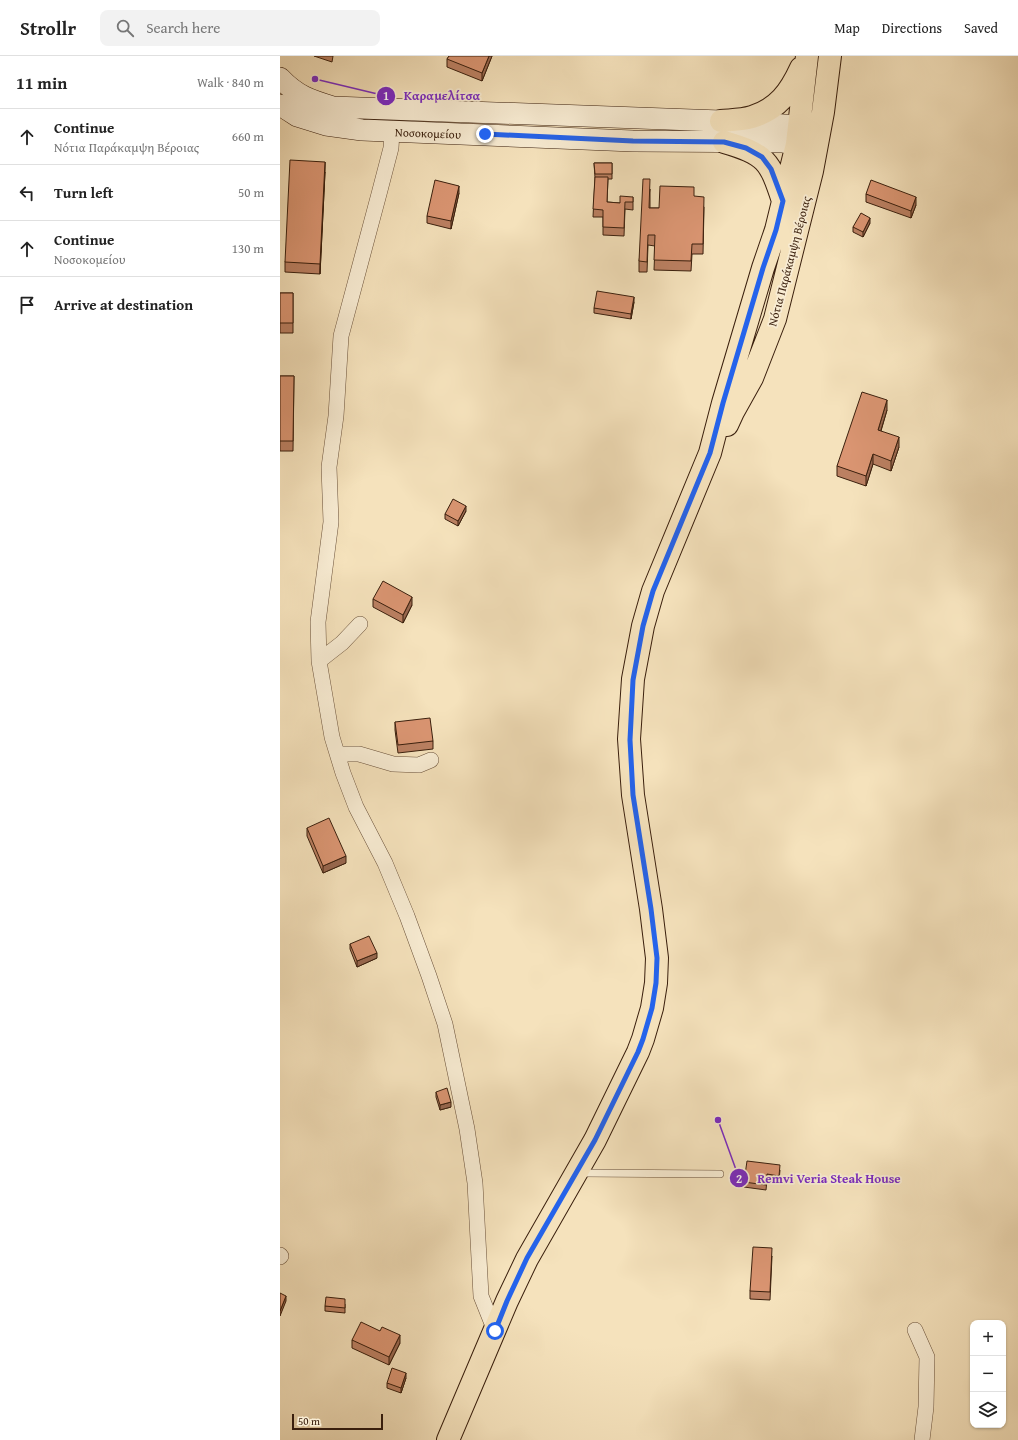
<!DOCTYPE html>
<meta charset="utf-8">
<style>
body{margin:0;font-family:"Gentium Book Plus",serif;background:#f2f2f2;color:#222}
.controls{position:absolute;right:12px;bottom:12px;display:grid;overflow:hidden;border-radius:8px;box-shadow:0 1px 3px #0004}
.controls button{width:36px;height:36px;display:grid;place-items:center;padding:0;border:0;border-bottom:1px solid #e0e0e0;background:#fff;color:#222;font:20px sans-serif}
.scale{position:absolute;left:12px;bottom:10px;width:91px;box-sizing:border-box;padding-left:4px;border:2px solid #3a1f0d;border-top:0;font-size:11px;line-height:14px;white-space:nowrap;color:#3a1f0d;-webkit-text-stroke:3px #f8ecd3;paint-order:stroke}
.stop{position:absolute;width:12px;height:12px;margin:-9px;border:3px solid #2563eb;border-radius:50%;background:#fff}
.stop.end{background:#2563eb;border-color:#fff;box-shadow:0 1px 4px #0008}
.list{margin:0;padding:0;list-style:none}
h2{display:flex;justify-content:space-between;align-items:center;height:52px;margin:0;padding:0 16px;font-size:17px}
h2 small{font-size:13px;font-weight:400;color:#767676}
.list li{display:grid;grid-template-columns:26px 1fr auto;gap:12px;align-items:center;box-sizing:border-box;height:56px;padding:0 16px;border-top:1px solid #e0e0e0}
.list b{display:block;font-size:15px;white-space:nowrap}
.list p{margin:0;font-size:13px;white-space:nowrap;color:#767676}
.list em{font-size:13px;font-style:normal;color:#767676}
.icon{flex:none;width:22px;height:22px;fill:none;stroke:currentColor;stroke-width:2;stroke-linecap:round;stroke-linejoin:round}
.map{position:relative;flex:none;width:738px;height:1384px;overflow:hidden}
header{display:flex;align-items:center;gap:24px;box-sizing:border-box;height:56px;padding:0 20px;background:#fff;border-bottom:1px solid #e0e0e0}
header strong{font-size:19px}
nav{display:flex;gap:22px;margin-inline-start:auto;font-size:14px}
.search{width:280px;height:36px;background:#f2f2f2;display:flex;align-items:center;gap:10px;box-sizing:border-box;padding:0 14px;border-radius:8px;color:#767676;font-size:15px}
main{display:flex}
aside{flex:1;background:#fff}
.map>svg:first-child{display:block}
.lines{fill:none;stroke-linecap:round;stroke-linejoin:round}
.lane-casing{stroke:#695039;stroke-width:8}
.street-casing{stroke:#695039;stroke-width:16}
.secondary-casing{stroke:#3a1f0d;stroke-width:22}
.primary-casing{stroke:#3a1f0d;stroke-width:24}
.lane{stroke:#f8ecd3;stroke-width:7}
.street{stroke:#f8ecd3;stroke-width:15}
.secondary{stroke:#f8ecd3;stroke-width:21}
.primary{stroke:#f5e2bc;stroke-width:22}
.wall{fill:#bb8062;stroke:#3a1f0d}
.shaded-wall{fill:#996850;stroke:#3a1f0d}
.building{fill:#da9572;stroke:#3a1f0d}
.route{stroke:#2563eb;stroke-width:5}
.labels{text-anchor:middle;dominant-baseline:central;stroke-width:3.5;stroke-linejoin:round;paint-order:stroke}
.street-label{font-size:12px;fill:#3a1f0d;stroke:#f8ecd3}
.leader{fill:none;stroke:#7b2cbf;stroke-width:1.5}
.callout-dot{fill:#7b2cbf;stroke:#f8ecd3;stroke-width:1.5}
.mark-label{font-size:12px;text-anchor:middle;font-weight:bold;fill:#fff}
.callout-label{font-size:13px;text-anchor:middle;font-weight:bold;fill:#7b2cbf;stroke:#f8ecd3;stroke-width:3.5;stroke-linejoin:round;paint-order:stroke}
</style>
<header>
<strong>Strollr</strong>
<div class="search"><svg class="icon" aria-label="search" viewBox="0 0 24 24"><circle cx="10" cy="10" r="6"/><path d="M15 15l6 6"/></svg>Search here</div>
<nav><a>Map</a><a>Directions</a><a>Saved</a></nav>
</header>
<main>
<aside>
<h2>11 min<small>Walk · 840 m</small></h2>
<ul class="list">
<li><svg class="icon" aria-label="ahead" viewBox="0 0 24 24"><path d="M12 20V5M6 11l6-6 6 6"/></svg><div><b>Continue</b><p>Νότια Παράκαμψη Βέροιας</p></div><em>660 m</em></li>
<li><svg class="icon" aria-label="left" viewBox="0 0 24 24"><path d="M17 20v-9H6M10 6l-5 5 5 5"/></svg><div><b>Turn left</b></div><em>50 m</em></li>
<li><svg class="icon" aria-label="ahead" viewBox="0 0 24 24"><path d="M12 20V5M6 11l6-6 6 6"/></svg><div><b>Continue</b><p>Νοσοκομείου</p></div><em>130 m</em></li>
<li><svg class="icon" aria-label="arrive" viewBox="0 0 24 24"><path d="M6 21V4h12l-3 4 3 4H6"/></svg><div><b>Arrive at destination</b></div></li>
</ul>
</aside>
<div class="map">
<svg width="738" height="1384" viewBox="0 0 738 1384">
<rect width="100%" height="100%" fill="#f5e2bc"/>
<filter id="stains"><feTurbulence type="fractalNoise" baseFrequency=".005" numOctaves="4"/><feColorMatrix values="0 0 0 0 .2 0 0 0 0 .09 0 0 0 0 .02 0 0 0 .5 -.17"/></filter>
<radialGradient id="worn" r=".72"><stop offset=".6" stop-color="#630" stop-opacity="0"/><stop offset="1" stop-color="#630" stop-opacity=".3"/></radialGradient>
<g class="lines">
<g class="lane-casing">
<path id="lane" d="M 301,1117 L 440,1118"/>
</g>
<g class="street-casing">
<path id="street" d="M 112,75 L 111,92 L 99,138 L 61,280 L 56,360 L 49,411 L 51,466 L 38,566 L 39,605 L 52,681 L 63,717 L 76,751 L 105,807 L 127,860 L 149,920 L 165,968 L 187,1073 L 195,1127 L 201,1240 L 215,1275
M 39,605 L 62,587 L 80,568
M 58,698 L 79,698 L 113,708 L 139,709 L 151,704
M 0,1199 L 1,1200 L 0,1201
M 635,1274 L 647,1301 L 646,1351 L 642,1384"/>
</g>
<g class="secondary-casing">
<path id="secondary" d="M 0,22 C 17,40 30,44 53,51 L 441,65 L 519,70
M 0,49 L 17,60 L 46,69 L 82,74 L 353,85 L 503,86 L 517,88"/>
</g>
<g class="primary-casing">
<path id="primary" d="M 441,65 C 451,64 462,64 472,61 C 498,53 510,36 521,12
M 444,86 C 486,98 490,105 503,145
M 447,369 L 453,356 L 472,322 L 495,263 L 532,115 L 543,56 L 550,0
M 168,1384 L 227,1245 L 247,1203 L 315,1084 L 358,996 L 363,983 L 372,952 L 376,927 L 377,902 L 371,853 L 353,739 L 349,683 L 353,623 L 363,570 L 373,535 L 430,397 L 443,347 L 483,212 L 496,174 L 517,88 L 527,0"/>
</g>
<use href="#lane" class="lane"/>
<use href="#street" class="street"/>
<use href="#secondary" class="secondary"/>
<use href="#primary" class="primary"/>
</g>
<path class="wall" d="M 34,0 L 53,0 L 52,6 Z
M 169,0 L 212,0 L 202,25 L 167,11 L 167,3 Z
M 314,107 L 332,107 L 332,123 L 328,123 L 327,146 L 340,147 L 353,141 L 353,154 L 345,153 L 344,180 L 323,179 L 323,161 L 313,161 L 315,122 Z
M 45,116 L 40,218 L 5,216 L 5,206 Z
M 370,133 L 370,152 L 379,152 L 414,140 L 424,151 L 423,198 L 412,198 L 411,215 L 374,214 L 375,190 L 368,189 L 367,216 L 359,216 L 359,205 Z
M 179,137 L 171,173 L 147,167 L 147,160 Z
M 586,138 L 636,149 L 631,162 L 586,146 Z
M 590,167 L 583,181 L 573,176 L 573,171 Z
M 0,237 L 13,237 L 13,277 L 0,277 Z
M 354,246 L 351,263 L 314,257 L 314,252 Z
M 0,320 L 14,320 L 13,395 L 0,395 Z
M 607,354 L 601,375 L 619,391 L 611,415 L 593,408 L 586,430 L 557,420 L 557,410 Z
M 186,455 L 178,470 L 165,463 L 165,458 Z
M 93,543 L 132,549 L 123,567 L 93,551 Z
M 115,666 L 153,685 L 153,693 L 118,697 L 115,674 Z
M 27,772 L 66,807 L 43,817 L 27,780 Z
M 70,888 L 97,902 L 77,911 L 70,893 Z
M 156,1036 L 171,1051 L 160,1054 L 156,1041 Z
M 500,1114 L 499,1125 L 487,1124 L 486,1134 L 464,1131 L 464,1126 Z
M 492,1200 L 490,1244 L 470,1243 L 470,1235 Z
M 65,1248 L 65,1257 L 45,1255 L 45,1250 Z
M 72,1284 L 120,1287 L 109,1309 L 72,1292 Z
M 126,1322 L 121,1337 L 107,1332 L 107,1327 Z"/>
<path class="shaded-wall" d="M 209,0 L 212,0 L 202,25 L 202,17 Z
M 45,106 L 45,116 L 40,218 L 40,208 Z
M 179,130 L 179,137 L 171,173 L 171,165 Z
M 636,141 L 636,149 L 631,162 L 631,155 Z
M 590,162 L 590,167 L 583,181 L 583,176 Z
M 354,241 L 354,246 L 351,263 L 351,258 Z
M 607,344 L 607,354 L 598,384 L 598,374 Z
M 619,381 L 619,391 L 611,415 L 611,405 Z
M 593,398 L 593,408 L 586,430 L 586,420 Z
M 186,450 L 186,455 L 178,470 L 178,465 Z
M 132,541 L 132,549 L 123,567 L 123,559 Z
M 66,800 L 66,807 L 43,817 L 43,810 Z
M 97,897 L 97,902 L 77,911 L 77,905 Z
M 171,1046 L 171,1051 L 160,1054 L 160,1049 Z
M 6,1240 L 6,1245 L 0,1260 L 0,1255 Z
M 120,1279 L 120,1287 L 109,1309 L 109,1301 Z
M 126,1317 L 126,1322 L 121,1337 L 121,1332 Z"/>
<path class="building" d="M 169,0 L 209,0 L 202,17 L 167,3 Z
M 10,104 L 45,106 L 40,208 L 5,206 Z
M 314,107 L 332,107 L 332,118 L 315,118 Z
M 315,121 L 328,121 L 327,146 L 340,147 L 340,140 L 353,141 L 353,146 L 345,146 L 344,172 L 323,171 L 323,154 L 313,153 Z
M 363,123 L 370,123 L 369,152 L 379,152 L 380,130 L 414,131 L 414,140 L 424,141 L 423,188 L 412,188 L 411,205 L 374,204 L 375,179 L 368,179 L 367,206 L 359,205 Z
M 155,124 L 179,130 L 171,165 L 147,160 Z
M 591,124 L 636,141 L 631,155 L 586,138 Z
M 581,157 L 590,162 L 583,176 L 573,171 Z
M 317,235 L 354,241 L 351,258 L 314,252 Z
M 0,237 L 13,237 L 13,267 L 0,267 Z
M 0,320 L 14,320 L 13,385 L 0,385 Z
M 582,336 L 607,344 L 598,374 L 619,381 L 611,405 L 593,398 L 586,420 L 557,410 Z
M 173,443 L 186,450 L 178,465 L 165,458 Z
M 103,525 L 132,541 L 123,559 L 93,543 Z
M 150,662 L 153,685 L 118,689 L 115,666 Z
M 49,762 L 66,800 L 43,810 L 27,772 Z
M 89,880 L 97,897 L 77,905 L 70,888 Z
M 167,1032 L 171,1046 L 160,1049 L 156,1036 Z
M 467,1105 L 500,1109 L 499,1120 L 487,1118 L 486,1129 L 464,1126 Z
M 473,1191 L 492,1192 L 490,1236 L 470,1235 Z
M 0,1237 L 6,1240 L 0,1255 Z
M 46,1241 L 65,1243 L 65,1252 L 45,1250 Z
M 81,1266 L 100,1275 L 102,1271 L 120,1279 L 109,1301 L 72,1284 Z
M 112,1312 L 126,1317 L 121,1332 L 107,1327 Z"/>
<g class="lines">
<path class="route" d="M 205,78 L 353,85 L 444,86 L 466,92 L 482,101 L 491,113 L 503,145 L 496,174 L 483,212 L 443,347 L 430,397 L 373,535 L 363,570 L 353,624 L 350,684 L 353,739 L 371,853 L 377,902 L 376,927 L 372,952 L 363,983 L 358,996 L 315,1084 L 247,1202 L 227,1245 L 215,1275"/>
</g>
<g class="labels">
<g class="street-label">
<text transform="translate(148 77) rotate(2)">Νοσοκομείου</text>
<text transform="translate(509 205) rotate(-75)">Νότια Παράκαμψη Βέροιας</text>
</g>
</g>
<path class="leader" d="M35 23L106 40M438 1064L459 1122"/>
<g class="callout-dot">
<circle cx="35" cy="23" r="4"/>
<circle cx="438" cy="1064" r="4"/>
<circle cx="106" cy="40" r="10"/>
<circle cx="459" cy="1122" r="10"/>
</g>
<g class="mark-label">
<text x="106" y="44">1</text>
<text x="459" y="1127">2</text>
</g>
<g class="callout-label">
<text x="162" y="44">Καραμελίτσα</text>
<text x="549" y="1127">Remvi Veria Steak House</text>
</g>
<rect width="100%" height="100%" filter="url(#stains)"/>
<rect width="100%" height="100%" fill="url(#worn)"/>
</svg>
<div class="controls">
<button>+</button>
<button>−</button>
<button><svg class="icon" aria-label="layers" viewBox="0 0 24 24"><path d="M12 4l9 5-9 5-9-5zM3 14l9 5 9-5"/></svg></button>
</div>
<div class="scale">50 m</div>
<div class="stop" style="left:215px;top:1275px"></div>
<div class="stop end" style="left:205px;top:78px"></div>
</div>
</main>
